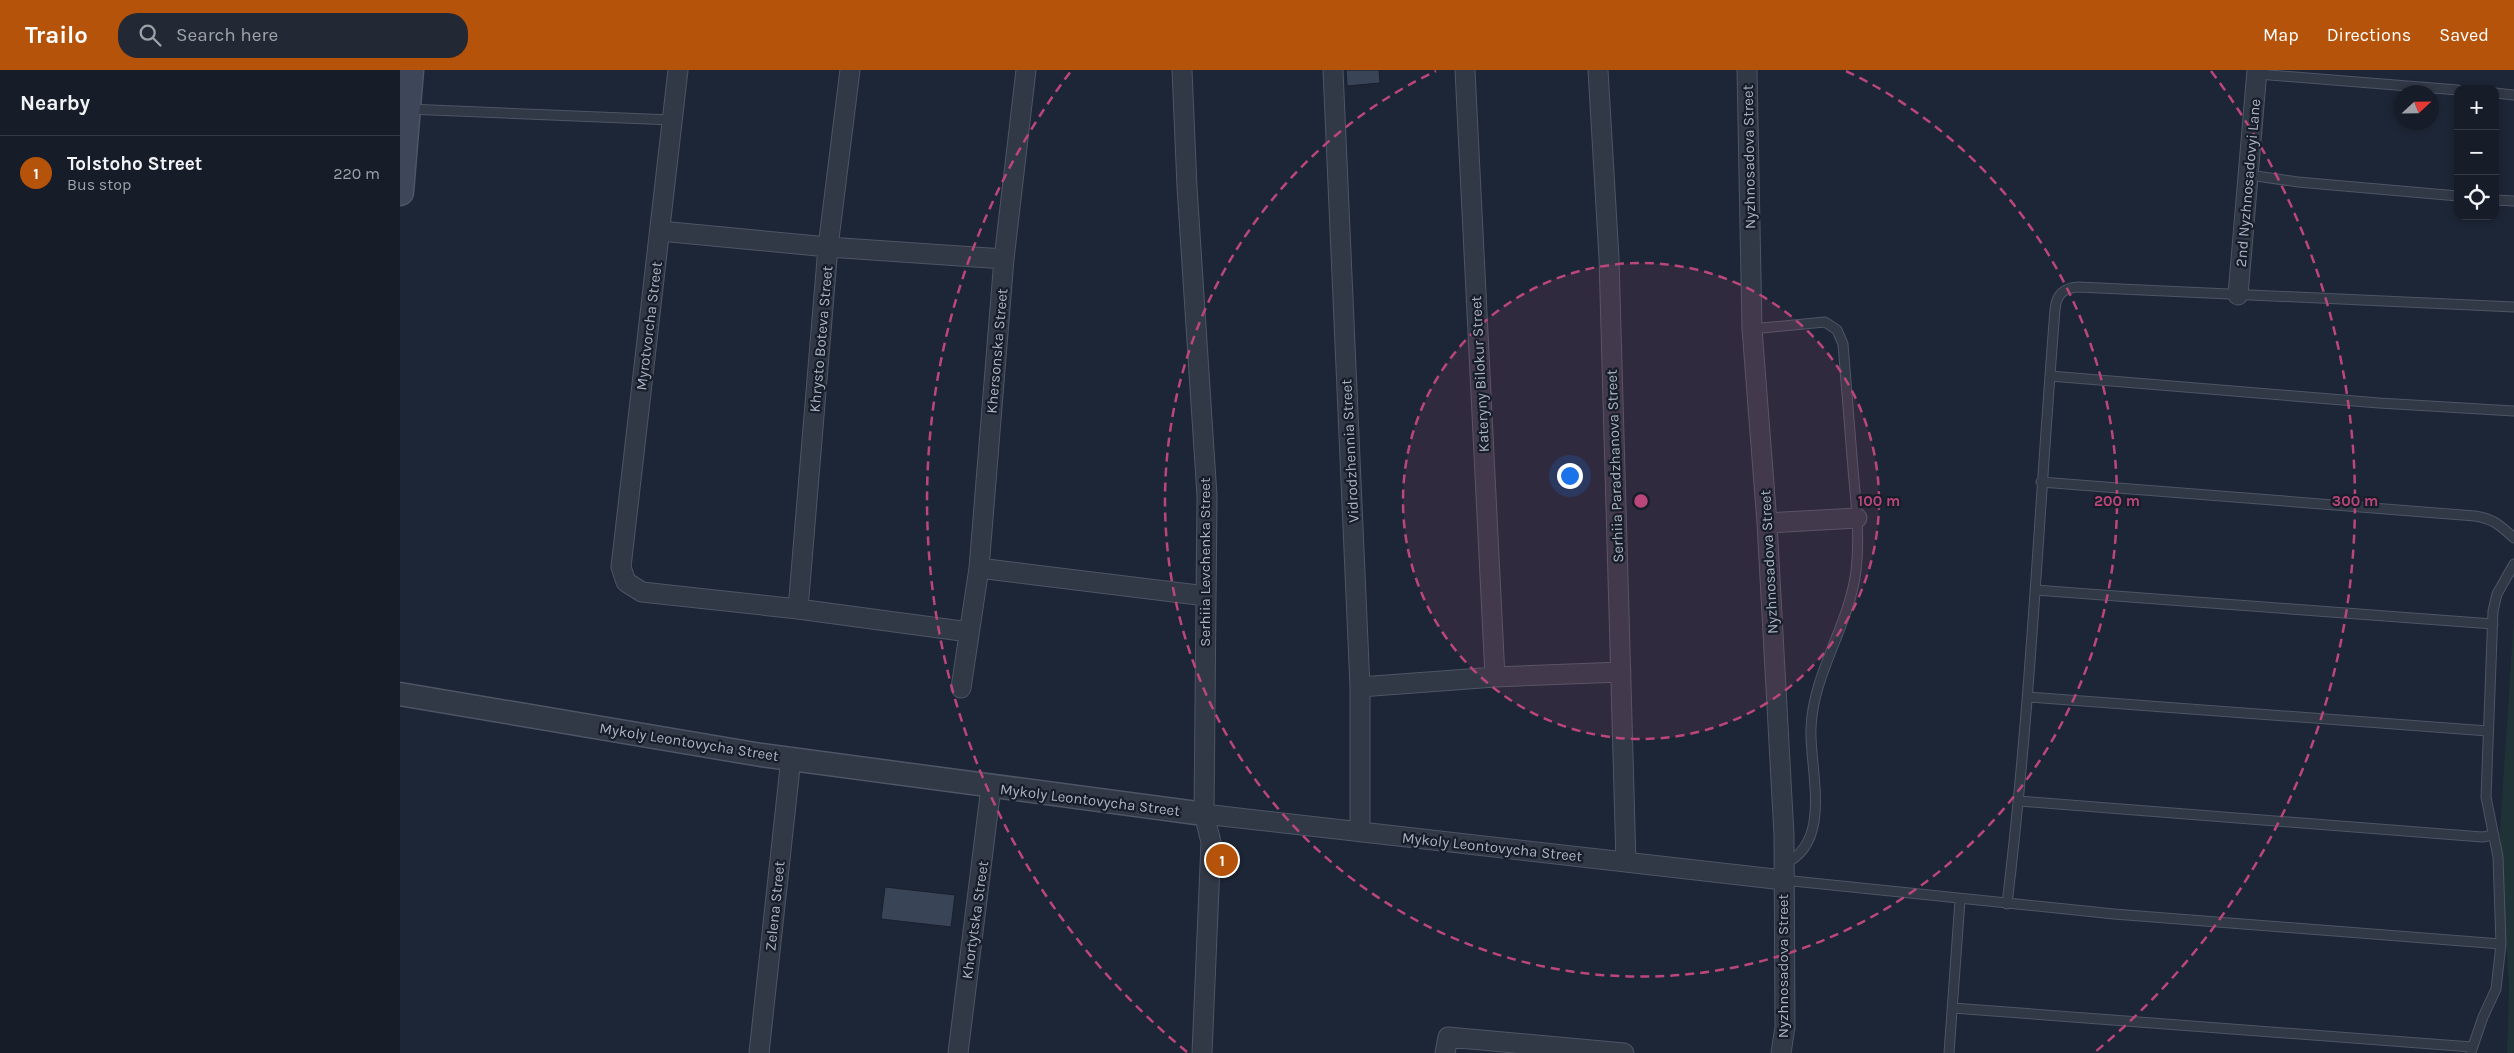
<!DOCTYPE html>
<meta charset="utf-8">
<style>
body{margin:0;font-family:Karla,sans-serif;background:#232934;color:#f1f3f6}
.controls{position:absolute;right:15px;top:15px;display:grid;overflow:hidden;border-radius:10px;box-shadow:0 2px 8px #0003}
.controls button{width:45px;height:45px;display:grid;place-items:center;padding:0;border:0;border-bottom:1px solid #353a45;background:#161c28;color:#f1f3f6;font:25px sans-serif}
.compass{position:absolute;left:1994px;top:15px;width:45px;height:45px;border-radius:50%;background:#161c28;box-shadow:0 2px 8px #0003;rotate:68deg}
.you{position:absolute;left:1169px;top:405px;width:18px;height:18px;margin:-12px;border:4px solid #fff;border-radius:50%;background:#1a73e8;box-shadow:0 0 0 8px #1a73e833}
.badge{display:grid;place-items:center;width:32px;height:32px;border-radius:50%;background:#b45309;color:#fff;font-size:16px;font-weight:700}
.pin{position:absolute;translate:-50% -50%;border:2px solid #fff;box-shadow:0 1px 5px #0006}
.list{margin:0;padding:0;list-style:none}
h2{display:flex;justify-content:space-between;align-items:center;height:65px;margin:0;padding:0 20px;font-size:21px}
h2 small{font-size:16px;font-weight:400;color:#9ea1a8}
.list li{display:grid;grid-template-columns:32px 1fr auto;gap:15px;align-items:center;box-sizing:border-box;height:75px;padding:0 20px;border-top:1px solid #353a45}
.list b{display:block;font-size:19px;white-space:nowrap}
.list p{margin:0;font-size:16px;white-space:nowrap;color:#9ea1a8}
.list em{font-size:16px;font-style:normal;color:#9ea1a8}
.icon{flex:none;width:28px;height:28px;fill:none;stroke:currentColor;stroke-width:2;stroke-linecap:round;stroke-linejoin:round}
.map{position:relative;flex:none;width:2114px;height:983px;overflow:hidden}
header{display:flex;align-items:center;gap:30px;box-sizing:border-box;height:70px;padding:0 25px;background:#b45309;color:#fff}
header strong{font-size:24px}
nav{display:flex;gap:28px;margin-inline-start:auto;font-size:18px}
.search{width:350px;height:45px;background:#232934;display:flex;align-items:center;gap:12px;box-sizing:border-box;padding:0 18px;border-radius:20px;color:#9ea1a8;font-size:19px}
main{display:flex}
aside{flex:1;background:#161c28}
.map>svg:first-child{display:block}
.green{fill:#1f3337}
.building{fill:#394457;stroke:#191f2d}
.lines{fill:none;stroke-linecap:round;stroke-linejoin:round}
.service-casing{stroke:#4e5565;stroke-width:11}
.minor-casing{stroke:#4e5565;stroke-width:21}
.tertiary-casing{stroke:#4e5565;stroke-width:25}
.secondary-casing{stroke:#4e5565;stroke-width:29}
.service{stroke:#313846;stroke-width:9}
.minor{stroke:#313846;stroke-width:19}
.tertiary{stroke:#313846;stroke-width:22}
.secondary{stroke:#3e475a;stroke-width:26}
.ring{fill:none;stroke:#bb467a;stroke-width:2.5;stroke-dasharray:9 6}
.labels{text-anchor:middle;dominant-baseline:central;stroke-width:4.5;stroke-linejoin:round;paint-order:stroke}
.street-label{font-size:15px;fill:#aab2c4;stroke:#171e2a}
.centre{fill:#bb467a;stroke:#171e2a;stroke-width:2.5}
.ring-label{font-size:15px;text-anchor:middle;font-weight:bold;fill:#bb467a;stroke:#171e2a;stroke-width:4.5;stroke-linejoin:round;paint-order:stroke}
</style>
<header>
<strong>Trailo</strong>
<div class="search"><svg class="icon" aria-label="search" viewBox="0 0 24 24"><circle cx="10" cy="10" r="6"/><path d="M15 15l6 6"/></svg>Search here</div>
<nav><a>Map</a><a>Directions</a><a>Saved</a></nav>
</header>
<main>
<aside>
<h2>Nearby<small></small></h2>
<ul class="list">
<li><span class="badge">1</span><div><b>Tolstoho Street</b><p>Bus stop</p></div><em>220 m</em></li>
</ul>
</aside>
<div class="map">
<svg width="2114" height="983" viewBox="0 0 2114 983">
<rect width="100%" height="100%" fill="#1d2636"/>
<path class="green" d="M 2114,547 L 2114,983 L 2107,983 L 2109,918 L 2100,760 Z"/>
<path class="building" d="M 946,0 L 979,0 L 980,13 L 947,16 Z
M 485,817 L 555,825 L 551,857 L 481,849 Z"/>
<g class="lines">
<g class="service-casing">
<path id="service" d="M 1857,4 L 2058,20
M 2095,23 L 2114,25
M 8,39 L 272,50
M 1849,105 L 1898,112 L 2058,126
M 2095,130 L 2114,131
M 1352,259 L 1425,252 L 1437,260 L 1443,274 C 1446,316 1450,357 1453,399 C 1456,433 1460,468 1456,501 C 1449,556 1413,603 1411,658 C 1409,698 1434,772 1384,794
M 1650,306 L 1979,333 L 2114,341
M 1641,412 L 2075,446 C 2094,449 2101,456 2114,468
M 1635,520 L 2093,554
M 1629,627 L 2088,661
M 1619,731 L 2082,767 L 2094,765
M 1383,810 L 1714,844 L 2101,874
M 1607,834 C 1631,636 1639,438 1655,240 C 1656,225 1663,218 1678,217 L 2114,237
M 1553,938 L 2072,977
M 2071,982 L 2083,947 L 2096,919 L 2101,874 L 2098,787 L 2086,727 L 2093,541 L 2097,524 L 2114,494
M 1549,983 L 1560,830"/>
</g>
<g class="minor-casing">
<path id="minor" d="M 278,0 L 221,497 L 226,512 L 242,522 L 398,539 L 569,562
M 782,0 L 787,117 L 807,426 L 804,744 L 811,772 L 802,983
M 933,0 L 960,617 L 960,762
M 1065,0 L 1095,607
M 1198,0 L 1209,188 L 1226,792
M 1347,0 L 1352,259 L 1367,453 L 1384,765 L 1385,957 L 1381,983
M 260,161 L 428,177 L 604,189
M 1838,225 L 1857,0
M 1367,453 L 1457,448
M 579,498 L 806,526
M 398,539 L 428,177 L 450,0
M 960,617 L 1095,607 L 1221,602
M 561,618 L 579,498 L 604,189 L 626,0
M 804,744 L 1383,810
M 359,983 L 391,688
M 558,983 L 591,717
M 1045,983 L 1048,967 L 1224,983"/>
</g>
<g class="tertiary-casing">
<path id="tertiary" d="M 0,624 L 361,685 L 804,744"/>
</g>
<g class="secondary-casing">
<path id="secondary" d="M 0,122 L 10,0"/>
</g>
<use href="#service" class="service"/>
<use href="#minor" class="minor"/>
<use href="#tertiary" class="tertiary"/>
<use href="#secondary" class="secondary"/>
</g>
<circle cx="1241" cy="431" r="238" fill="#bb467a" fill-opacity=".12"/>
<g class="ring">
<circle cx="1241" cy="431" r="238"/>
<path d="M1446 1A476 476 0 1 1 1036 1"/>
<path d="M787 982A714 714 0 0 1 671 1M1811 1A714 714 0 0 1 1695 982"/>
</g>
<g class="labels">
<g class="street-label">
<text transform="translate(1349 87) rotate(-91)">Nyzhnosadova Street</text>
<text transform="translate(1848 113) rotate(-85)">2nd Nyzhnosadovyi Lane</text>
<text transform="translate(249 256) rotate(-83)">Myrotvorcha Street</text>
<text transform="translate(421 269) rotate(-85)">Khrysto Boteva Street</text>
<text transform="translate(597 281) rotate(-85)">Khersonska Street</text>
<text transform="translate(1080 304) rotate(-93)">Kateryny Bilokur Street</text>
<text transform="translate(950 381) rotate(-93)">Vidrodzhennia Street</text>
<text transform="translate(1215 396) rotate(-92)">Serhiia Paradzhanova Street</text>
<text transform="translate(805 492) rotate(-90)">Serhiia Levchenka Street</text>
<text transform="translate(1369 492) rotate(-93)">Nyzhnosadova Street</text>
<text transform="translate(289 672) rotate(9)">Mykoly Leontovycha Street</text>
<text transform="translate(690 730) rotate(7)">Mykoly Leontovycha Street</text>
<text transform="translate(1092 777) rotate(6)">Mykoly Leontovycha Street</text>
<text transform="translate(375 836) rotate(-84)">Zelena Street</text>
<text transform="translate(575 850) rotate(-82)">Khortytska Street</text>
<text transform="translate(1383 896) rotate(-90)">Nyzhnosadova Street</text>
</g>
</g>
<circle cx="1241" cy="431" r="8" class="centre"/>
<g class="ring-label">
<text x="1479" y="436">100 m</text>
<text x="1717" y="436">200 m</text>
<text x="1955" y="436">300 m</text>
</g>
</svg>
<div class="controls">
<button>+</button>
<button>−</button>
<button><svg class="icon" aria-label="locate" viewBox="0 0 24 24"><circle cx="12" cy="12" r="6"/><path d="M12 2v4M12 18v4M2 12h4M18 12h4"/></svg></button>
</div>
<svg class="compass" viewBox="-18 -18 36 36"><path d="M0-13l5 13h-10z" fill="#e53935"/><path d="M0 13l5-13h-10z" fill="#9ea1a8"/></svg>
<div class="you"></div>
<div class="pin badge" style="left:822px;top:790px">1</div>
</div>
</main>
